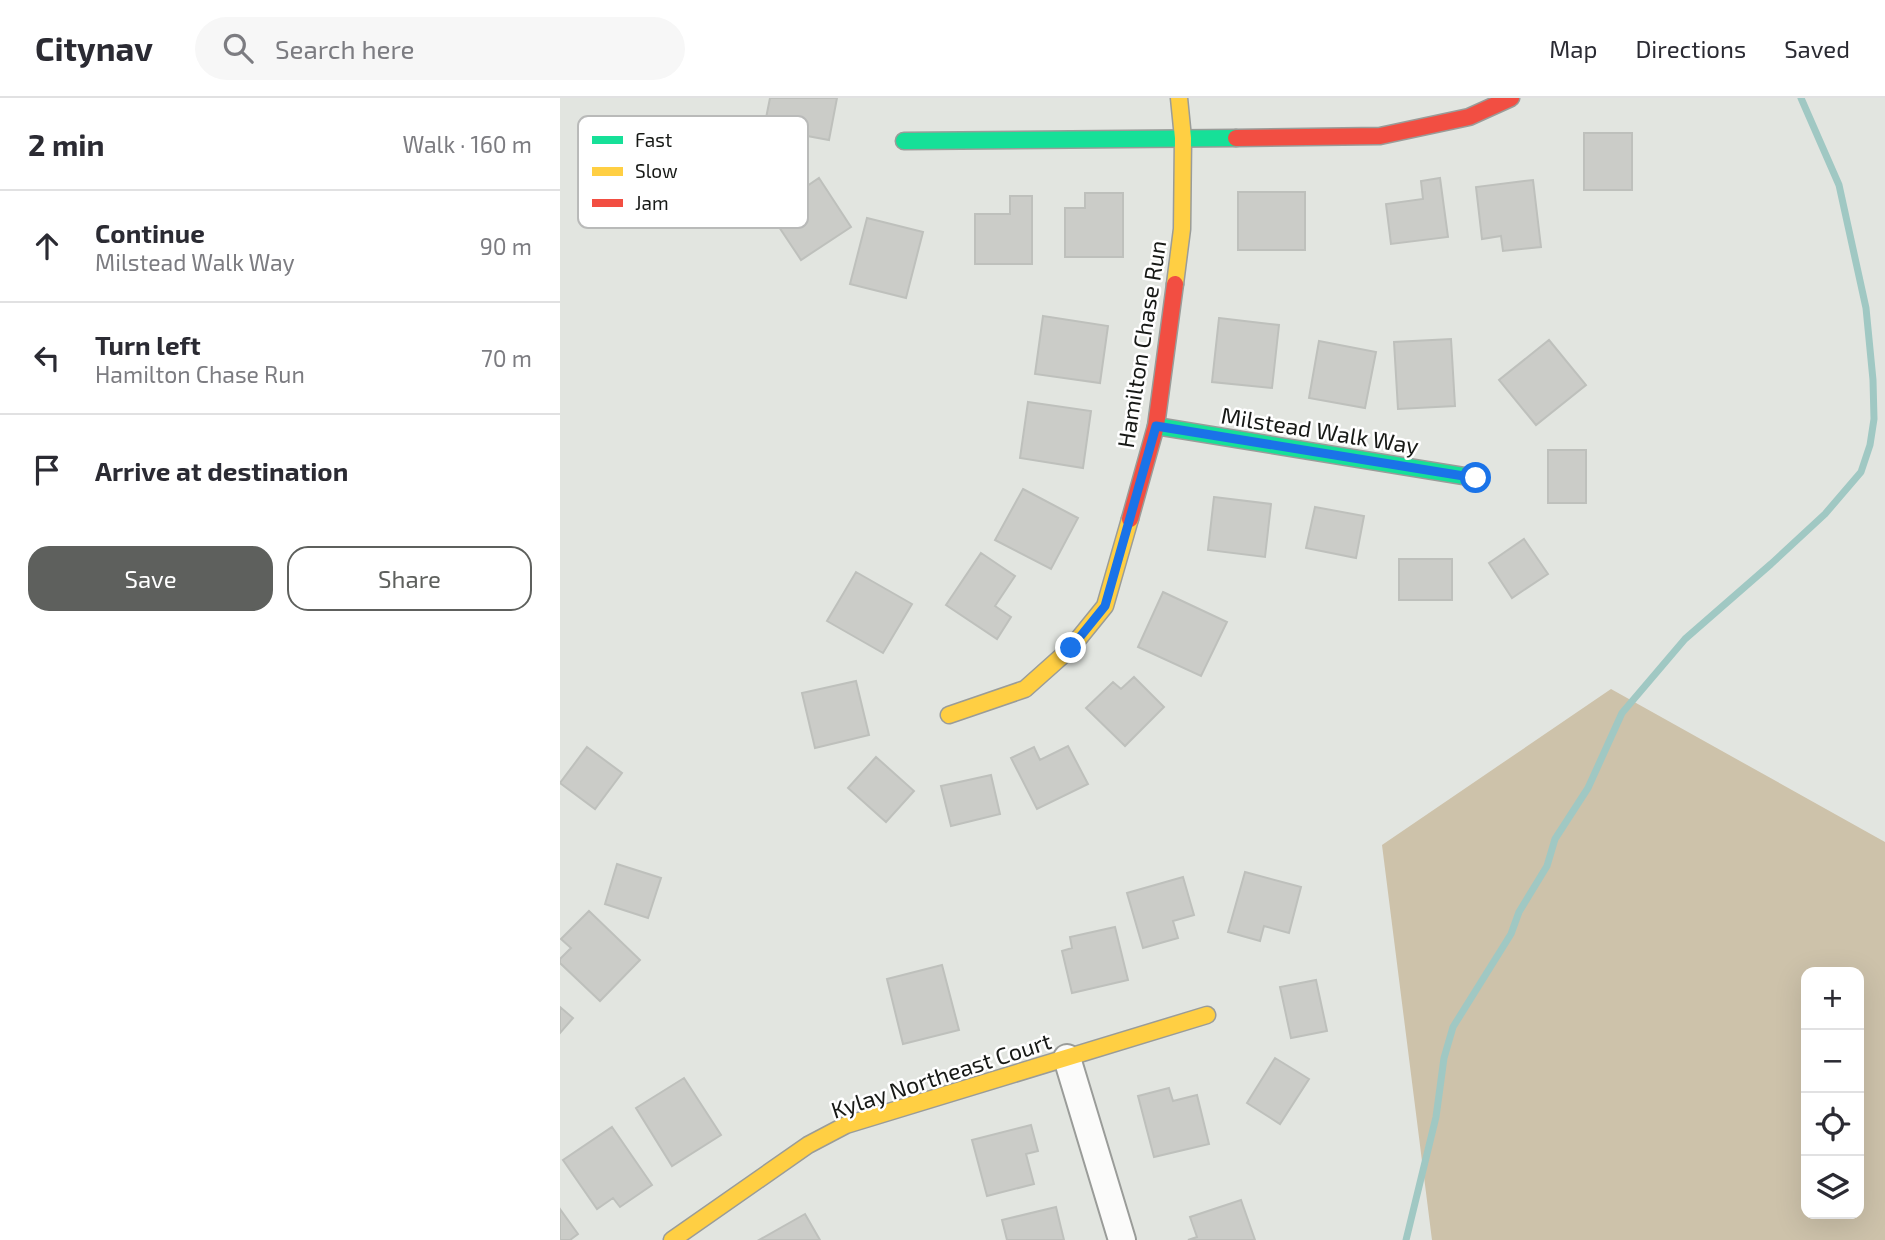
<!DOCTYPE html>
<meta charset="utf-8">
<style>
body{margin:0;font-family:"Exo 2",sans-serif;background:#f7f7f7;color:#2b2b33}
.controls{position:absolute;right:21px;bottom:21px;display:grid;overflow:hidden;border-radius:14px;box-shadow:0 7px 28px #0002}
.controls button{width:63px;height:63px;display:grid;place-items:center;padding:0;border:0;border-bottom:2px solid #e1e1e2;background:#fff;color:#2b2b33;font:35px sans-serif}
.stop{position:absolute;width:21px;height:21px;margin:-16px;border:5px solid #1a73e8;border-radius:50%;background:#fff}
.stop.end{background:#1a73e8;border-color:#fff;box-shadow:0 2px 7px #0008}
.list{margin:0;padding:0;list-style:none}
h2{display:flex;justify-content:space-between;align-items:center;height:91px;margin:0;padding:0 28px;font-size:30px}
h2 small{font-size:23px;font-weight:400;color:#7c7c81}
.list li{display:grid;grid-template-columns:46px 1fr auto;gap:21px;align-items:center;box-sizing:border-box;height:112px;padding:0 28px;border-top:2px solid #e1e1e2}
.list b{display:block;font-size:26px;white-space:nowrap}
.list p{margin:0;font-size:23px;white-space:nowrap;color:#7c7c81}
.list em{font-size:23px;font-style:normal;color:#7c7c81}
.actions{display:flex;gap:14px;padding:21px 28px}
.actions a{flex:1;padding:16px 0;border:2px solid #5e605d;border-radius:21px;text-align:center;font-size:24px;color:#5e605d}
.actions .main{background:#5e605d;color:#fff}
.icon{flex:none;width:38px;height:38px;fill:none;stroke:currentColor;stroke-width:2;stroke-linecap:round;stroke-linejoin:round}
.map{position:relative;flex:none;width:1325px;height:1142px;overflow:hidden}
header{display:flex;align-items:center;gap:42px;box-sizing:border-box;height:98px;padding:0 35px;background:#fff;border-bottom:2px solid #e1e1e2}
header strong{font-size:33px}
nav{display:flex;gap:38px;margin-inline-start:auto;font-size:24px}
.search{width:490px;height:63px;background:#f7f7f7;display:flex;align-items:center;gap:18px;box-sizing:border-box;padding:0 24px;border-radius:38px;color:#7c7c81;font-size:26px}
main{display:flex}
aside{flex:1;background:#fff}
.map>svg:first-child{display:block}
.forest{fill:#cdc2aa;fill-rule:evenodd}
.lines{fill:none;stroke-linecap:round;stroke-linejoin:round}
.stream{stroke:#a0c8c3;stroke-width:7}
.building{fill:#cbccc8;stroke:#bec0bc;stroke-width:2}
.street-casing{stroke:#9a9c99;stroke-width:30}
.fast-casing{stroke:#9a9c99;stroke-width:19}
.slow-casing{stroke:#9a9c99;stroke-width:19}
.jam-casing{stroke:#9a9c99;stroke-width:19}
.street{stroke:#fbfbfa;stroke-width:26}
.fast{stroke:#16e098;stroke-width:16}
.slow{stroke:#ffcf43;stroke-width:16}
.jam{stroke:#f24e42;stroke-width:16}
.route{stroke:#1a73e8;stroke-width:9}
.labels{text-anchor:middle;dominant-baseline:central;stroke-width:5;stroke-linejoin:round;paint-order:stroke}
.street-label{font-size:23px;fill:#171916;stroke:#fff}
.key{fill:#fff;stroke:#b9bab9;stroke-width:2}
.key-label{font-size:19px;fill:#171916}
</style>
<header>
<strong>Citynav</strong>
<div class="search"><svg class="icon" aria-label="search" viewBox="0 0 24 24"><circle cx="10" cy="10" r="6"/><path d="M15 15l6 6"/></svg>Search here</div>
<nav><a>Map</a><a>Directions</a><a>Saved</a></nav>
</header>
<main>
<aside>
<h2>2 min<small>Walk · 160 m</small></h2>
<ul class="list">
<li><svg class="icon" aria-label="ahead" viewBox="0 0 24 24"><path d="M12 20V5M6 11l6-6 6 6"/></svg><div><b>Continue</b><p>Milstead Walk Way</p></div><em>90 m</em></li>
<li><svg class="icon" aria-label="left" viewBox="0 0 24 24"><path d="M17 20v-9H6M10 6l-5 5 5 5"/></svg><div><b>Turn left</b><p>Hamilton Chase Run</p></div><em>70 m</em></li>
<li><svg class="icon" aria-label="arrive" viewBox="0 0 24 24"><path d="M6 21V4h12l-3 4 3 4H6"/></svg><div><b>Arrive at destination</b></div></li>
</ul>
<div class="actions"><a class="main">Save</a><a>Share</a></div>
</aside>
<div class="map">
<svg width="1325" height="1142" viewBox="0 0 1325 1142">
<rect width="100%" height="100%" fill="#e2e5e0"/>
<path class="forest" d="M 1051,591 L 1325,744 L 1325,1142 L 872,1142 L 822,747 ZM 1246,874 L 1299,874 L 1299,1116 L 1246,1116 Z"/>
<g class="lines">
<path class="stream" d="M 846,1142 L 876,1019 L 884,960 L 893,929 L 951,836 L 959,814 L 987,768 L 995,741 L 1028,690 L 1062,615 L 1125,541 L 1211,466 L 1265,416 L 1301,374 L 1310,347 L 1314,321 L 1313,282 L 1306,210 L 1279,87 L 1241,0"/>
</g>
<path class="building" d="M 210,0 L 277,0 L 269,42 L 204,30 Z
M 1024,35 L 1072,35 L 1072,92 L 1024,92 Z
M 259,80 L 291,129 L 241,162 L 209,114 Z
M 880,80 L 888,139 L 831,146 L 826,106 L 863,101 L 861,83 Z
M 973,82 L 981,149 L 943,153 L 941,138 L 922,141 L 916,89 Z
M 678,94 L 745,94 L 745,152 L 678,152 Z
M 525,95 L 563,95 L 563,159 L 505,159 L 505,110 L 525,110 Z
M 450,98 L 472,98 L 472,166 L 415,166 L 415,116 L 450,116 Z
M 307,120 L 363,134 L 346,200 L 290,186 Z
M 483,218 L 548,228 L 540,285 L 475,276 Z
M 659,220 L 719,227 L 712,290 L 652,284 Z
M 891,241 L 895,308 L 838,311 L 834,244 Z
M 989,242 L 1026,287 L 976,327 L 939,282 Z
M 759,243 L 816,254 L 805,310 L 749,300 Z
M 468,304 L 531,313 L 523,370 L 460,360 Z
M 988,352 L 1026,352 L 1026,405 L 988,405 Z
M 463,391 L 518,420 L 491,471 L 435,442 Z
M 654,399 L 711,406 L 705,459 L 648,452 Z
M 755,409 L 804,418 L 796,460 L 746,450 Z
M 964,441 L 988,476 L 952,500 L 929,465 Z
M 421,455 L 455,478 L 435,508 L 451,519 L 437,541 L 386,507 Z
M 839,461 L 892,461 L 892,502 L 839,502 Z
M 296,474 L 352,506 L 323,555 L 267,523 Z
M 603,494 L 667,524 L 641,578 L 578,549 Z
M 574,579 L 604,609 L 565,648 L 526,610 L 553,584 L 561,591 Z
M 296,583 L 309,637 L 255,650 L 242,595 Z
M 508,648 L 528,686 L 477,711 L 451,660 L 474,649 L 480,662 Z
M 27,649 L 62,675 L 35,711 L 0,685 Z
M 316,659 L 354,693 L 326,724 L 288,690 Z
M 431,677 L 440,716 L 391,728 L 381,688 Z
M 57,766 L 101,780 L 88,820 L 45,806 Z
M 685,774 L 741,789 L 729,835 L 704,828 L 700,843 L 668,834 Z
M 623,779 L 634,817 L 613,823 L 618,840 L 583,850 L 567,795 Z
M 29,813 L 80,862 L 40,903 L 0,865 L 0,861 L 11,850 L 1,841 Z
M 555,829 L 568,882 L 512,895 L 502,853 L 512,850 L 510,839 Z
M 382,867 L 399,932 L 343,946 L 327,881 Z
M 756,882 L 767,933 L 731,940 L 720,889 Z
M 0,909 L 13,920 L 0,935 Z
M 715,960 L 749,981 L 720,1026 L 687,1005 Z
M 124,980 L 161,1037 L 112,1068 L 76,1010 Z
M 609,990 L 613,1003 L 637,997 L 649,1046 L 594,1059 L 578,998 Z
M 471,1027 L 478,1053 L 466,1056 L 474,1086 L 427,1098 L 412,1042 Z
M 52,1029 L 92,1087 L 60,1109 L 53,1100 L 37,1111 L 3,1062 Z
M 681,1102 L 695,1142 L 628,1142 L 637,1139 L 630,1119 Z
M 496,1109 L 504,1142 L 447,1142 L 442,1122 Z
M 0,1111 L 18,1136 L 10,1142 L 0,1142 Z
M 245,1116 L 260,1142 L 199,1142 Z"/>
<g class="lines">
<g class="street-casing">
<path id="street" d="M 507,960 L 562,1142"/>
</g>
<g class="fast-casing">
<path id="fast" d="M 344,43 L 676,40
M 596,328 L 916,380"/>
</g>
<g class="slow-casing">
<path id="slow" d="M 615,186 L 622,131 L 623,40 L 619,0
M 389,617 L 465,591 L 511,550 L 545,508 L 570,421
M 112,1142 L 248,1047 L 286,1027 L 647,917"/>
</g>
<g class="jam-casing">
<path id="jam" d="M 676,40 L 820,38 L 909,19 L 951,0
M 570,421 L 596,328 L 615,186"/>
</g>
<use href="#street" class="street"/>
<use href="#fast" class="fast"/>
<use href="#slow" class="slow"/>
<use href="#jam" class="jam"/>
</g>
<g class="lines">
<path class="route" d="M 511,550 L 545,508 L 596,328 L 916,380"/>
</g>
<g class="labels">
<g class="street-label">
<text transform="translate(581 246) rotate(-81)">Hamilton Chase Run</text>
<text transform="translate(760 332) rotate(9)">Milstead Walk Way</text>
<text transform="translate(381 977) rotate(-18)">Kylay Northeast Court</text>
</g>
</g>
<rect x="18" y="18" width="230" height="112" rx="10" class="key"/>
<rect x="32" y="38" width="31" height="8" fill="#16e098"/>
<rect x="32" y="69" width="31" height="9" fill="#ffcf43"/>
<rect x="32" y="101" width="31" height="8" fill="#f24e42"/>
<g class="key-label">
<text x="75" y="49">Fast</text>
<text x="75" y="80">Slow</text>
<text x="75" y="112">Jam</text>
</g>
</svg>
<div class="controls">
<button>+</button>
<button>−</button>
<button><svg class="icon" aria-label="locate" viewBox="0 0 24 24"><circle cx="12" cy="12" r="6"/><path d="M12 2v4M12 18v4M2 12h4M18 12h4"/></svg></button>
<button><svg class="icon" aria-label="layers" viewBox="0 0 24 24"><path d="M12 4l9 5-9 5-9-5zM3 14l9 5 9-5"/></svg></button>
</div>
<div class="stop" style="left:916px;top:380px"></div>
<div class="stop end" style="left:511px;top:550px"></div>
</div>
</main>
